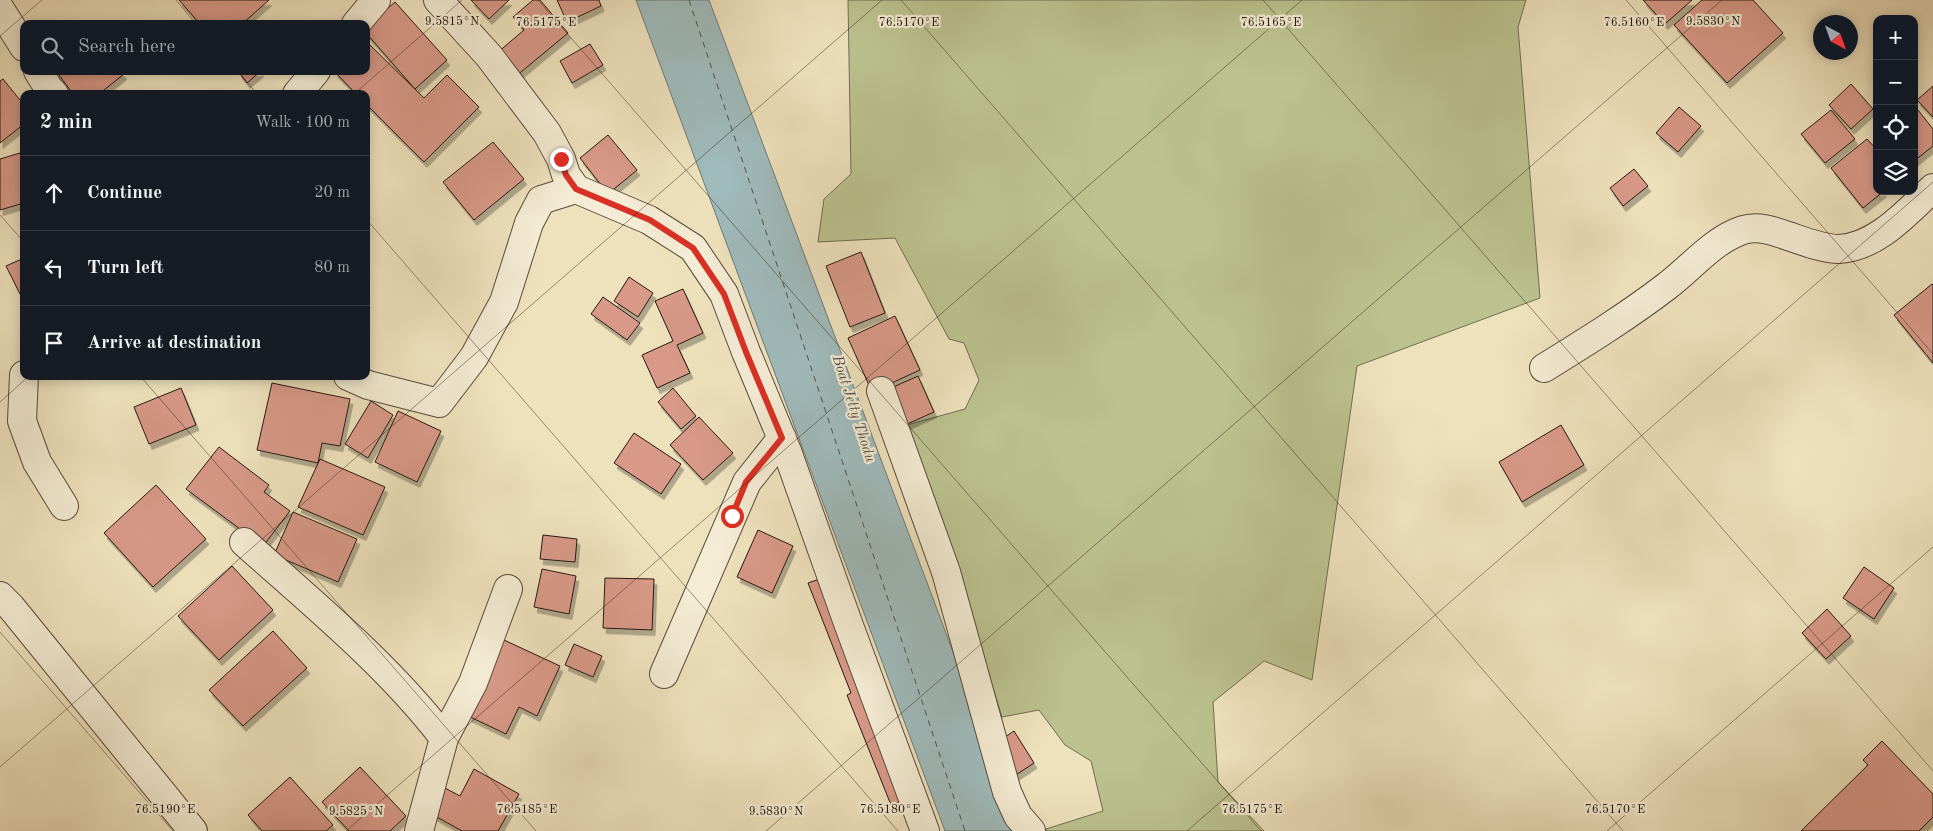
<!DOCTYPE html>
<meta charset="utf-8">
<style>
body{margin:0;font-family:"Old Standard TT",serif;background:#20242c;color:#f1f3f6}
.controls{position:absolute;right:15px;top:15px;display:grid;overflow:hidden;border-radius:10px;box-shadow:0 2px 12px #0003}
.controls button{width:45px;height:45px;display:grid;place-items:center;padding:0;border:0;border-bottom:1px solid #363941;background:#171b24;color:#f1f3f6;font:25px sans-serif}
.compass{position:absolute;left:1813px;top:15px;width:45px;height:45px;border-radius:50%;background:#171b24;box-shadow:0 2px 12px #0003;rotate:139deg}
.stop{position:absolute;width:15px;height:15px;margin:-11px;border:4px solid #d93025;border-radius:50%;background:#fff}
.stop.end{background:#d93025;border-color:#fff;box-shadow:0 1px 5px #0008}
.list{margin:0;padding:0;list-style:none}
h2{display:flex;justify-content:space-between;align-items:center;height:65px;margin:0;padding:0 20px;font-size:21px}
h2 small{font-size:16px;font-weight:400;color:#9ea1a6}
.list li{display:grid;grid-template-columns:32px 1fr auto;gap:15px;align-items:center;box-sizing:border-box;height:75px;padding:0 20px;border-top:1px solid #363941}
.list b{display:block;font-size:19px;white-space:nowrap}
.list em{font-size:16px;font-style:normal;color:#9ea1a6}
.icon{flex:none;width:28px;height:28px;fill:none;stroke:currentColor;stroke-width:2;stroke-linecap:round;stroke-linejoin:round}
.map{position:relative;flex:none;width:1933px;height:831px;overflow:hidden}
.search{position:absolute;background:#171b24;box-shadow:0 2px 12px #0003;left:20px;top:20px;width:350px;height:55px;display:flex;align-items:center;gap:12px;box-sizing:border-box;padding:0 18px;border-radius:10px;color:#9ea1a6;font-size:19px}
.panel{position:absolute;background:#171b24;box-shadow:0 2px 12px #0003;left:20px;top:90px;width:350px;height:290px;border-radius:10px}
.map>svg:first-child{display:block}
.green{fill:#bbc28f;stroke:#716d50}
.water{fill:#9fbbbc;stroke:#6f7a77}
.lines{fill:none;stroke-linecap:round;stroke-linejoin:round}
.ferry{stroke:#51514c;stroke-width:1;stroke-dasharray:6 5;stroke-linecap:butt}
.building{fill:#d89988;stroke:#271810;filter:url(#shadow)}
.minor-casing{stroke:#594a3b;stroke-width:30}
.minor{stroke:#f4ecd4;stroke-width:28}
.route{stroke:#d93025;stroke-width:6}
.ticks{fill:none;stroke:#271810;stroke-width:1;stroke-opacity:0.45}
.labels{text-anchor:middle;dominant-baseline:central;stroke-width:4.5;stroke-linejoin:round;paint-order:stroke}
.water-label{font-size:15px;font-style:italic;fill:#51514c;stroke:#f4ecd4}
.ticks-label{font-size:12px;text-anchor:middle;fill:#271810;stroke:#f4ecd4;stroke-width:4.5;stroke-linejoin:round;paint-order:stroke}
</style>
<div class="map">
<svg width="1933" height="831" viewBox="0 0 1933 831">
<defs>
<filter id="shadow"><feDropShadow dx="3" dy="5.5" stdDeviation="0" flood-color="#0004"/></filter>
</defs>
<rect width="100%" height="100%" fill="#eee2bd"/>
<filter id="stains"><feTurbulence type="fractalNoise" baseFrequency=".004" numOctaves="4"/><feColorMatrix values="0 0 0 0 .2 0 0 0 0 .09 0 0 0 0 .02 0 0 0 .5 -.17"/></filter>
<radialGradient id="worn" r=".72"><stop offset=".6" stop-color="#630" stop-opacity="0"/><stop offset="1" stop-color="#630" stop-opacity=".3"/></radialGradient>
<path class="green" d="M 848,0 L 1526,0 L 1518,27 L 1540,298 L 1357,366 L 1312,680 L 1264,661 L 1213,702 L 1218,782 L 1264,831 L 1046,831 L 1046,829 L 1103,811 L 1091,761 L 1065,745 L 1039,710 L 1002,717 L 930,486 L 903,426 L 965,409 L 979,380 L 964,343 L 949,339 L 895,238 L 818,242 L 824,199 L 851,174 Z"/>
<path class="water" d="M 636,0 L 709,0 L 1020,831 L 945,831 Z"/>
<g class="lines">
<path class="ferry" d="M 689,0 L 965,831"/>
</g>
<path class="building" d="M 179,0 L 269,0 L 242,24 L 200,24 Z
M 471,0 L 509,0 L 489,19 Z
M 533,0 L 540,0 L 568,33 L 509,82 L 490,59 L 524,30 L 513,17 Z
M 557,0 L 599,0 L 601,6 L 567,22 Z
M 1643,0 L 1692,0 L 1665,24 Z
M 1702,0 L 1753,0 L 1783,33 L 1727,83 L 1674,25 Z
M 395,2 L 447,60 L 415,89 L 366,33 L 366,27 Z
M 366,41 L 424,98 L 447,75 L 479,107 L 424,162 L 366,104 L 366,94 L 356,94 L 334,71 L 366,71 Z
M 590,44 L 603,65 L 572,83 L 560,61 Z
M 56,71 L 121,71 L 124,74 L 99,94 L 73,94 Z
M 238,71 L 261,71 L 247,83 Z
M 3,79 L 24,105 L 24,124 L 0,143 L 0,81 Z
M 1851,84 L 1873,109 L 1851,129 L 1829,105 Z
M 1933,86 L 1933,117 L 1917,100 Z
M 1914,105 L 1933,129 L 1933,146 L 1914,161 Z
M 1679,107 L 1701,126 L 1678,152 L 1656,133 Z
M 1831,110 L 1855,139 L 1825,163 L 1801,134 Z
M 608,135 L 637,170 L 608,194 L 580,158 Z
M 1867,139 L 1877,150 L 1877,191 L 1884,191 L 1863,208 L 1831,168 Z
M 493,142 L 524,179 L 474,220 L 443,182 Z
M 20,153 L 24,167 L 24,203 L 0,210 L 0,159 Z
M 1634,169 L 1648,186 L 1623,206 L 1610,188 Z
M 861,252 L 885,313 L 850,327 L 826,266 Z
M 24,258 L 24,292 L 20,294 L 6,266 Z
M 629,277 L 653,293 L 638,317 L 614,301 Z
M 1932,284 L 1933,285 L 1933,363 L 1894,315 Z
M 683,289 L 703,333 L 677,345 L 690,373 L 657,388 L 642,355 L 673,341 L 655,301 Z
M 603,297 L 640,323 L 627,340 L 591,314 Z
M 895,316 L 920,370 L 872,392 L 848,338 Z
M 918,376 L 934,412 L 887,433 L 871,397 Z
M 272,383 L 350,399 L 340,446 L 322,443 L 318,463 L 257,450 Z
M 181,388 L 196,425 L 149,444 L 134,407 Z
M 673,388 L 696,416 L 681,429 L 658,402 Z
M 371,401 L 393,415 L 368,458 L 345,444 Z
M 398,411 L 441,431 L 417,482 L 375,462 Z
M 699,417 L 733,453 L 703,480 L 670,445 Z
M 1561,425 L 1584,465 L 1522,502 L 1499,462 Z
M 634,433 L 681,464 L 661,494 L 614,463 Z
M 219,447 L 269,485 L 264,492 L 290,511 L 263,546 L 186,489 Z
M 320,459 L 385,487 L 363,535 L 298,507 Z
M 156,485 L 206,539 L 153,587 L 104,533 Z
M 293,512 L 357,539 L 338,582 L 274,555 Z
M 758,530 L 793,546 L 772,593 L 737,577 Z
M 543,535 L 577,539 L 575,562 L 540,559 Z
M 232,566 L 273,610 L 219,660 L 178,616 Z
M 1864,567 L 1894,588 L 1874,619 L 1843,598 Z
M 542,569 L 576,576 L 569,614 L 534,607 Z
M 828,576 L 915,796 L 891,805 L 847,695 L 851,693 L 808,583 Z
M 605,578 L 654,579 L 652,630 L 603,628 Z
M 1827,609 L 1851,636 L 1826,659 L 1802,633 Z
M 273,631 L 307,668 L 243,726 L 209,690 Z
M 504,640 L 560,666 L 537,716 L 519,707 L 506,734 L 468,716 Z
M 574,644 L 602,656 L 593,677 L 565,665 Z
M 1014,731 L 1034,763 L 1005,782 L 984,751 Z
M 1882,741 L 1933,794 L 1933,817 L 1919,831 L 1801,831 L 1868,765 L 1863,760 Z
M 360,767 L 406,816 L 390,831 L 349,831 L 322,802 Z
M 474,769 L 519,794 L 498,831 L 462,831 L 428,812 L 443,787 L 460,796 Z
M 290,777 L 333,825 L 326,831 L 262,831 L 248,815 Z"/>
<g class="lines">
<g class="minor-casing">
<path id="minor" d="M 438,0 L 489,56 L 547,133 L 561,159 L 566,175 L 576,189 L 649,220 L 693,248 L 724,294 L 746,352 L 787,451 L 848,623 L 925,831
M 0,9 L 24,47
M 356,24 L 376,0
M 38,71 L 49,89 L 54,94
M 297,94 L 316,71
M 1544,368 C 1586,342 1628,316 1667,286 C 1692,267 1713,240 1743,230 C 1758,225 1774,231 1788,236 C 1803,241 1823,249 1839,249 C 1877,247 1907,212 1933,188
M 24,375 L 22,421 L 37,462 L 64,506
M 348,376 L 368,385 L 439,403 L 474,357 L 504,302 L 529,223 L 541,200 L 576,189
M 881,391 L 946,572 L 1007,792 L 1018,816 L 1031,831
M 244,542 C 313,604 387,664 444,738 L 419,831
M 0,596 L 11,607 L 193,831
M 664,674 L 747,482 L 782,438
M 444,738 L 473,683 L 508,589"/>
</g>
<use href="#minor" class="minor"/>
</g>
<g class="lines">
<path class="route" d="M 561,159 L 566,175 L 576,189 L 650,220 L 693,248 L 724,294 L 746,352 L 782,438 L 746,482 L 732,516"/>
</g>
<path class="ticks" d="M 176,0 L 196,24M 538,0 L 1261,831M 901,0 L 1623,831M 1263,0 L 1933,771M 1626,0 L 1933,354M 0,36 L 42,0M 238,71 L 257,94M 354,94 L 462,0M 0,215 L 24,242M 366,219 L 898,831M 140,376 L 536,831M 0,402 L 29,376M 0,632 L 173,831M 0,767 L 882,0M 346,831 L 1302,0M 766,831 L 1722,0M 1187,831 L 1933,182M 1607,831 L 1933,547"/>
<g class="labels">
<g class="water-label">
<text transform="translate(853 409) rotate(72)">Boat Jetty Thodu</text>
</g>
</g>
<g class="ticks-label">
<text x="452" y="25">9.5815°N</text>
<text x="1713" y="25">9.5830°N</text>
<text x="1271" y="26">76.5165°E</text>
<text x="546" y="26">76.5175°E</text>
<text x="909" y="26">76.5170°E</text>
<text x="1634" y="26">76.5160°E</text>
<text x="165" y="813">76.5190°E</text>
<text x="527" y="813">76.5185°E</text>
<text x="890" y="813">76.5180°E</text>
<text x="1252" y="813">76.5175°E</text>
<text x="1615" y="813">76.5170°E</text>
<text x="356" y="815">9.5825°N</text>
<text x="776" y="815">9.5830°N</text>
</g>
<rect width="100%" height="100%" filter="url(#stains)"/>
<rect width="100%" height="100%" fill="url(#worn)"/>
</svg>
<div class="controls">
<button>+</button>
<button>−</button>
<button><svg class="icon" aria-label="locate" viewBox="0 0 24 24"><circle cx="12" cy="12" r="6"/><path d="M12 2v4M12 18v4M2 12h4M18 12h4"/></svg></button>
<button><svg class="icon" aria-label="layers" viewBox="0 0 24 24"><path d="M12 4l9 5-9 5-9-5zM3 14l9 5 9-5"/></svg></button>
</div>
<svg class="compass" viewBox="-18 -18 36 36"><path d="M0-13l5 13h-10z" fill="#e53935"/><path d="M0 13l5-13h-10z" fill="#9ea1a6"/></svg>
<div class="stop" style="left:732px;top:516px"></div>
<div class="stop end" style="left:561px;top:159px"></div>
<div class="search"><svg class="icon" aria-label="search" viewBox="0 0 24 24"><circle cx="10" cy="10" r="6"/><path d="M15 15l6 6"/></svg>Search here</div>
<section class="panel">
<h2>2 min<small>Walk · 100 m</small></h2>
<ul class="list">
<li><svg class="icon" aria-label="ahead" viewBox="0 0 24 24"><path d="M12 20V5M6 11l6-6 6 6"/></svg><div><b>Continue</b></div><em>20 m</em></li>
<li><svg class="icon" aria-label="left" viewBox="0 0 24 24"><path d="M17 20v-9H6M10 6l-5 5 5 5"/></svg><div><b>Turn left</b></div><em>80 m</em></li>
<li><svg class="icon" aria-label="arrive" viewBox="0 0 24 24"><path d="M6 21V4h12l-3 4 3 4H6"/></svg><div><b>Arrive at destination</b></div></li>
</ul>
</section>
</div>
